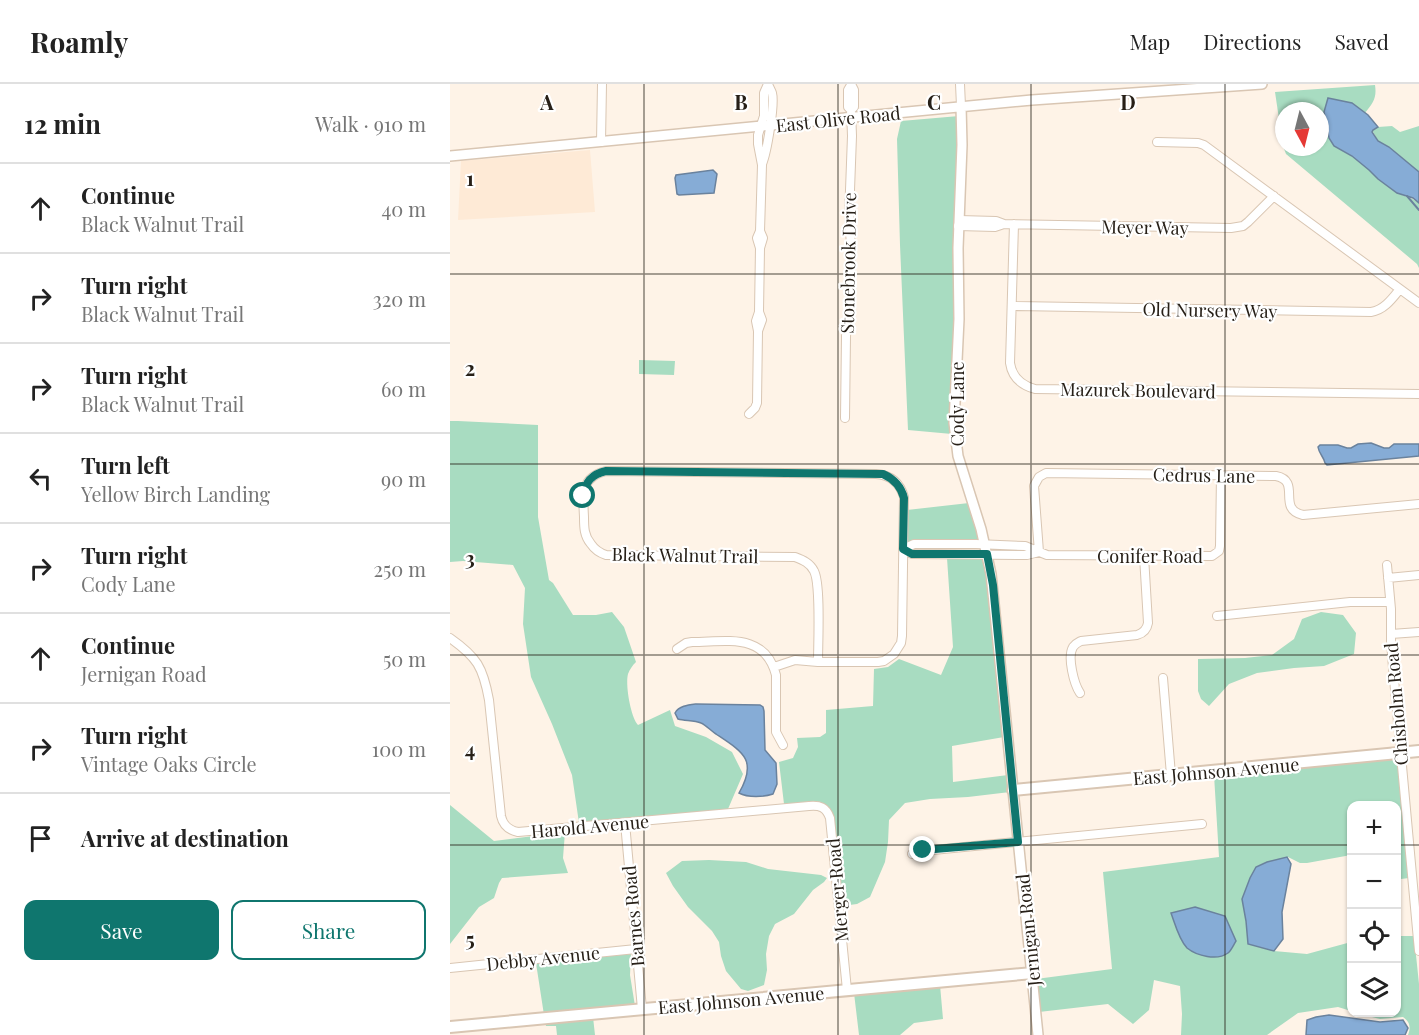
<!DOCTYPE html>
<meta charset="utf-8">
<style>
body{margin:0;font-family:"Playfair Display",serif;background:#f2f2f2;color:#222}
.controls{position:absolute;right:18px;bottom:18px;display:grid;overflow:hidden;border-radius:12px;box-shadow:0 2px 4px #0004}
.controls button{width:54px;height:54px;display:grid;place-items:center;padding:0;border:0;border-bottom:2px solid #e0e0e0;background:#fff;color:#222;font:30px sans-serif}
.compass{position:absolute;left:825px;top:18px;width:54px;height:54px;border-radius:50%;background:#fff;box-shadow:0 2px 4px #0004;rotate:173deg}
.stop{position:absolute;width:18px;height:18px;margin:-14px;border:4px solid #0f766e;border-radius:50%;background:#fff}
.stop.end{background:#0f766e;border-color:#fff;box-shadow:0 2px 6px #0008}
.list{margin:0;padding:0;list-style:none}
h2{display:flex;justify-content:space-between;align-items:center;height:78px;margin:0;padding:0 24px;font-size:26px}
h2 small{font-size:20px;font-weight:400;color:#767676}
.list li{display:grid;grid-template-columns:39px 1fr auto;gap:18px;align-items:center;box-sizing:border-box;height:90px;padding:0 24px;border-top:2px solid #e0e0e0}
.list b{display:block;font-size:22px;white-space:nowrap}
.list p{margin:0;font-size:20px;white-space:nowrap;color:#767676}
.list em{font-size:20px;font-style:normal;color:#767676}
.actions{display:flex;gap:12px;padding:18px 24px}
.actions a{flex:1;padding:14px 0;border:2px solid #0f766e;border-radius:12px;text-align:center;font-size:21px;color:#0f766e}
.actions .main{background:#0f766e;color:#fff}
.icon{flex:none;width:33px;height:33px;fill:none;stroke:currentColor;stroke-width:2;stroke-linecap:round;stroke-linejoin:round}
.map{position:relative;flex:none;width:969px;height:951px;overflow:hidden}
header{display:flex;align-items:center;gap:36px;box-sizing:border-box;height:84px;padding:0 30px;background:#fff;border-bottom:2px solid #e0e0e0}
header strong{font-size:28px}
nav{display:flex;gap:33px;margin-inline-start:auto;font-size:21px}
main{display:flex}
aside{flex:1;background:#fff}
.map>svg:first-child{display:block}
.built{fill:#feead6}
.green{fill:#a8dcc1;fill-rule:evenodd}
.water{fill:#86acd6;stroke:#6a829d;stroke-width:1.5}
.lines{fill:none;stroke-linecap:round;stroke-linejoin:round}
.stream{stroke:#6a829d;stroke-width:2}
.minor-casing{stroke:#d9c6b3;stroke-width:10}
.tertiary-casing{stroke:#d9c6b3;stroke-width:12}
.secondary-casing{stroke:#d9c6b3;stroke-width:14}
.minor{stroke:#fff;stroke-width:8}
.tertiary{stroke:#fff;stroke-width:9}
.secondary{stroke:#fff;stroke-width:10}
.route{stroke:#0f766e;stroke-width:8}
.grid{fill:none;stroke:#272018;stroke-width:1.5;stroke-opacity:0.55}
.labels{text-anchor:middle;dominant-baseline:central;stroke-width:4.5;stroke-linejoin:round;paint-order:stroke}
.street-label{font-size:18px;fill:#272018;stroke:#fff}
.grid-label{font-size:20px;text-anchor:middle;font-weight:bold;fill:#272018;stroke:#fff;stroke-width:4.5;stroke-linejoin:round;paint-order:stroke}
</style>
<header>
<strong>Roamly</strong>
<nav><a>Map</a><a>Directions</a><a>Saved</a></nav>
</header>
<main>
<aside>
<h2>12 min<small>Walk · 910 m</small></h2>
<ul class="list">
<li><svg class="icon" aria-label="ahead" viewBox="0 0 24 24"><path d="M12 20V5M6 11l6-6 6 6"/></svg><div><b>Continue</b><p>Black Walnut Trail</p></div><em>40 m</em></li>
<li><svg class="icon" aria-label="right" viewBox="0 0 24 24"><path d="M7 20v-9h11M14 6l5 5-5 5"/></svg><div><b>Turn right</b><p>Black Walnut Trail</p></div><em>320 m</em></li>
<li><svg class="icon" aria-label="right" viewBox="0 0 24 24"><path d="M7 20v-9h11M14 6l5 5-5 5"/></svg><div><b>Turn right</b><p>Black Walnut Trail</p></div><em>60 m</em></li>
<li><svg class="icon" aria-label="left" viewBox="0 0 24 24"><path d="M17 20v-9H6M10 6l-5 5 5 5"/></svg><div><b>Turn left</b><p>Yellow Birch Landing</p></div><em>90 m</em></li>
<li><svg class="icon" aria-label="right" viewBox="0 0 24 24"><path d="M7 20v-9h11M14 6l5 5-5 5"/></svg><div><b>Turn right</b><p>Cody Lane</p></div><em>250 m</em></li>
<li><svg class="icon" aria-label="ahead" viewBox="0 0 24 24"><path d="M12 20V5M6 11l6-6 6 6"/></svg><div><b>Continue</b><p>Jernigan Road</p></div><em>50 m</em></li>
<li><svg class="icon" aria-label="right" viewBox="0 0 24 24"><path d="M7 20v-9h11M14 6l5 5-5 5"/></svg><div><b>Turn right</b><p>Vintage Oaks Circle</p></div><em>100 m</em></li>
<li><svg class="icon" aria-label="arrive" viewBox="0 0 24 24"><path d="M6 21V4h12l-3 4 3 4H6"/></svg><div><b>Arrive at destination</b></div></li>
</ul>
<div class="actions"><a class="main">Save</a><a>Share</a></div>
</aside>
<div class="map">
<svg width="969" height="951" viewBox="0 0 969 951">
<rect width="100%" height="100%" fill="#fef3e7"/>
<path class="built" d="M 140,66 L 145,128 L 8,136 L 11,77 Z"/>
<path class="green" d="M 925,1 C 927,14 923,19 915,29 L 902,19 L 874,28 C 876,36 876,47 880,55 C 884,64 894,66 902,71 C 917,82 929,97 944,107 C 952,112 961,113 969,119 L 969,184 L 967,180 L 836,70 L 833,62 L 825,8 ZM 834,27 L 870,27 L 870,63 L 834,63 Z
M 509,32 L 502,350 L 458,346 L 450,161 L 447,55 L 451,37 Z
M 942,42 L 950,48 L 969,42 L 969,88 L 939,63 L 928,57 L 922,46 L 928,43 Z
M 189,276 L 225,277 L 224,291 L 189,290 Z
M 0,337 L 8,337 L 88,341 L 88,433 L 99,496 L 103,499 L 123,531 L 146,531 L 162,528 L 174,543 L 186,578 C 182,582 180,585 178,590 C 175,601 181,634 188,641 L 220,626 L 225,642 L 256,653 L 282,668 L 293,690 L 278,725 L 129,739 L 122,691 L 102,640 L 81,593 L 73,540 L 75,504 L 63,481 L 13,477 L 0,478 Z
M 519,419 L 531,457 L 464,456 L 458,459 L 457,426 Z
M 497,474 L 535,474 L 554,653 L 502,662 L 503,698 L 558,691 L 560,708 L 518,713 L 480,715 L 455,719 L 439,736 L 438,758 L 435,778 L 420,813 L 407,820 L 392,822 L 387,755 L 383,734 L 381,727 L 377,722 L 366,717 L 334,720 L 329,678 L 343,674 L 348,663 L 347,654 L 370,653 L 376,649 L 376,626 L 423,622 L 424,585 L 438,583 L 449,575 L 491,591 L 503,563 Z
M 871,528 L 893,531 L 906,549 L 904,570 L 874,582 L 844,584 L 807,589 L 779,600 L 759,622 L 751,615 L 748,607 L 748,575 L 795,574 L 822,571 L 844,555 L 852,535 Z
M 947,673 L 959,794 L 951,795 L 947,791 L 946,722 L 902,722 L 901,771 L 857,779 L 850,779 L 838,773 L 817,778 L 806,783 L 796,837 L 798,860 L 824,867 L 857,870 L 901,858 L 901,927 L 888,923 L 848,929 L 817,951 L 731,951 L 732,930 L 730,902 L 704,896 L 699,926 L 683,940 L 658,920 L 589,928 L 586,895 L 662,885 L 653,788 L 769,773 L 764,691 Z
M 0,721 L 44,757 L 115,748 L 113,774 L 118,789 L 52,794 L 49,799 L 44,814 L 29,823 L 0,860 Z
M 259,776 L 296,778 L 318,785 L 371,791 L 377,794 L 374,798 L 363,806 L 344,830 L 325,840 L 319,852 L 316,870 L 317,886 L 314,901 L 298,907 L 291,905 L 276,887 L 271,872 L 269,858 L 262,847 L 238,823 L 223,802 L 216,789 L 232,777 Z
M 947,852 L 964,852 L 969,900 L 969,951 L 958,951 C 961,943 960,938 953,933 L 930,935 L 906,929 L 946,928 Z
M 181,870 L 180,891 L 185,922 L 94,931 L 86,879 Z
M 490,901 L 493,935 L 464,939 L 450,951 L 409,951 L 404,909 Z
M 143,933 L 145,951 L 107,951 L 106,942 L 96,942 L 95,938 Z"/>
<path class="water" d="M 878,14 L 902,19 L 918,31 L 928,43 L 923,46 L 922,48 L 928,57 L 939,63 L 969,88 L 969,119 L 963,114 L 947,109 L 928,95 L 919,86 L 902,72 L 884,62 L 879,54 L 874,28 Z
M 263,86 L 267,90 L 264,109 L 229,111 L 227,110 L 225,94 L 226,91 Z
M 921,359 L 934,364 L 939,364 L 944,360 L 969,360 L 969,372 L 877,381 L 875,379 C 874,373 869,370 868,363 L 870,361 L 888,361 L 897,364 L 901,364 L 908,360 Z
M 246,620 L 310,621 L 313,623 L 314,627 L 315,666 L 326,679 L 327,700 L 323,710 C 314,713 298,714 289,709 C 308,676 293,668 266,650 C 261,647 256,641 251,639 C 244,636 235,637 228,635 L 225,629 C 229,622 238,621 246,620 Z
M 837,773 L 841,780 L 832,828 L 833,855 L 824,867 L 798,860 L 796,837 L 792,815 L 800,794 L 806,783 L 817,778 Z
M 745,823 L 775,832 L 786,857 C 784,860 781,867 778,869 C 767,877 747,872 737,864 C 729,856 725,840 721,829 Z
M 879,931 L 930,938 L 953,936 L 958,944 L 955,951 L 856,951 L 857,936 L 866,933 Z"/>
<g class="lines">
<path class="stream" d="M 957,112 L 969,126"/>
<g class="minor-casing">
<path id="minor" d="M 510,0 L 511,22
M 401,26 L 398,23 L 398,6 L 401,1
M 151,58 L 152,0
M 707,58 L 748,59 L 754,61 L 969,219
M 312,80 C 317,68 325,20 322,9 C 321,6 319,3 318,0
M 509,136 L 546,137 L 554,140
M 564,140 L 560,279 C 562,293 571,301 585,305 L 969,310
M 508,142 L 545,143 L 554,140 L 781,144 L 793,142 L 798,138 L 824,112
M 310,164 L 313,154 L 310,147 L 312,81 L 308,60 L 308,51 L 314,32 L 314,9 L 318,0
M 562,222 L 921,228 C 934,226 942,215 950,205
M 308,247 L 312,236 L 309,228 L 310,164 L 307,154 L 310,147
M 299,330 L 305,324 L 307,319 L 308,247 L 306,237 L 309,228
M 395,334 L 396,252 L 400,220 L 401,162 L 399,133 L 402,52 L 401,26 L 404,23 L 404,6 L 401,0
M 453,465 L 464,460 L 526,460 L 575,462 L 597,471 L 762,472 L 769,467 L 770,462 L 771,391
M 453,465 L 462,470 L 577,471 L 589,468
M 589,468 L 584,402 L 589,393 L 596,389 L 826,392 C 852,397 826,425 853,431 L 969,420
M 937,481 L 941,525 L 941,557 L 943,584 L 969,867
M 938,494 L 969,491
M 767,532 L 900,518 L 940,518
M 941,550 L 969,548
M 0,554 C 27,573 33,583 39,616 L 51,732 C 53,741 58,746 68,748 L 359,722 C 370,721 376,723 380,734 L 397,906
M 227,565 L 236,559 L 242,558 C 276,558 315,548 326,591 L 326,648 L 333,661
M 324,583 L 345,576 L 368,578 L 428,578 L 434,577 L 444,570 L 451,559 L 452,552 L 454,413 C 450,399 441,391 426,390 L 156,387 C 130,393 133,412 134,433 C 134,443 134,452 141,460 C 145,466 150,469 156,471 L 345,473 C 353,476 360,479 364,487 C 371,500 368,560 368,578
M 713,594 L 721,691
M 630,609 C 624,600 617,573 623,563 C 626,559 627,559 631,557 L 687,551 C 694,549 697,545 698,539 L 694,472
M 175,739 L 192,925
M 462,770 L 473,767 L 752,740
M 0,884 L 186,865"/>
</g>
<g class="tertiary-casing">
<path id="tertiary" d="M 511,22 L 512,61 L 508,164 L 509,235 L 504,339 L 508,372 L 531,445 L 541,490 L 588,951
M 0,72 L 582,16 L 812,0"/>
</g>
<g class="secondary-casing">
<path id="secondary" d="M 563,706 L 969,667
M 0,943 L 583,889"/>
</g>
<use href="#minor" class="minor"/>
<use href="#tertiary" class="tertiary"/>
<use href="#secondary" class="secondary"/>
</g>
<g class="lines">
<path class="route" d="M 133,412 C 135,398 142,390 156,387 L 433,390 C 444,395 451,402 454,414 L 453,465 L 462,470 L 537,470 L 543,501 L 568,758 L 473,766"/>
</g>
<path class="grid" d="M 194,0 L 194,951M 388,0 L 388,951M 581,0 L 581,951M 775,0 L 775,951M 0,190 L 969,190M 0,380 L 969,380M 0,571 L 969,571M 0,761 L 902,761M 946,761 L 969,761"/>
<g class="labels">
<g class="street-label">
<text transform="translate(388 35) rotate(-6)">East Olive Road</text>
<text transform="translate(695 143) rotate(1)">Meyer Way</text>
<text transform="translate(398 179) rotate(-89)">Stonebrook Drive</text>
<text transform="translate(760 226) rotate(1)">Old Nursery Way</text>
<text transform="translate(688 306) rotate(1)">Mazurek Boulevard</text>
<text transform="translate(507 320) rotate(-90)">Cody Lane</text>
<text transform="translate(754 391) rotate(1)">Cedrus Lane</text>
<text transform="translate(235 471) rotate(1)">Black Walnut Trail</text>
<text x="700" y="472">Conifer Road</text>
<text transform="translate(946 620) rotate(-95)">Chisholm Road</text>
<text transform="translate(766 687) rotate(-5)">East Johnson Avenue</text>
<text transform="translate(140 742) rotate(-5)">Harold Avenue</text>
<text transform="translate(387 806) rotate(-95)">Merger Road</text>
<text transform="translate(183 832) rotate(-95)">Barnes Road</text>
<text transform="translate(578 846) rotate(-96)">Jernigan Road</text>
<text transform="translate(93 874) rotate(-6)">Debby Avenue</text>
<text transform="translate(291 916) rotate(-5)">East Johnson Avenue</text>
</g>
</g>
<g class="grid-label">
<text x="97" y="26">A</text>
<text x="291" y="26">B</text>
<text x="484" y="26">C</text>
<text x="678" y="26">D</text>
<text x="20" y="102">1</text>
<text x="20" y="292">2</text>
<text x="20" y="482">3</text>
<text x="20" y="673">4</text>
<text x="20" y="863">5</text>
</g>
</svg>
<div class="controls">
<button>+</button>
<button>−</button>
<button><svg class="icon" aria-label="locate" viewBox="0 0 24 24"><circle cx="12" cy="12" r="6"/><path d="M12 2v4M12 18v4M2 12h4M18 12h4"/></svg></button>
<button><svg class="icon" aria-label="layers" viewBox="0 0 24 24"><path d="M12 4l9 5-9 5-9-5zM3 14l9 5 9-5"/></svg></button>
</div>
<svg class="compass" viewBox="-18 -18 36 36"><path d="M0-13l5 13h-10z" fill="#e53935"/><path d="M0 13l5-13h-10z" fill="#767676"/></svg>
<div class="stop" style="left:133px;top:412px"></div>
<div class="stop end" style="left:473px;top:766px"></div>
</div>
</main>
